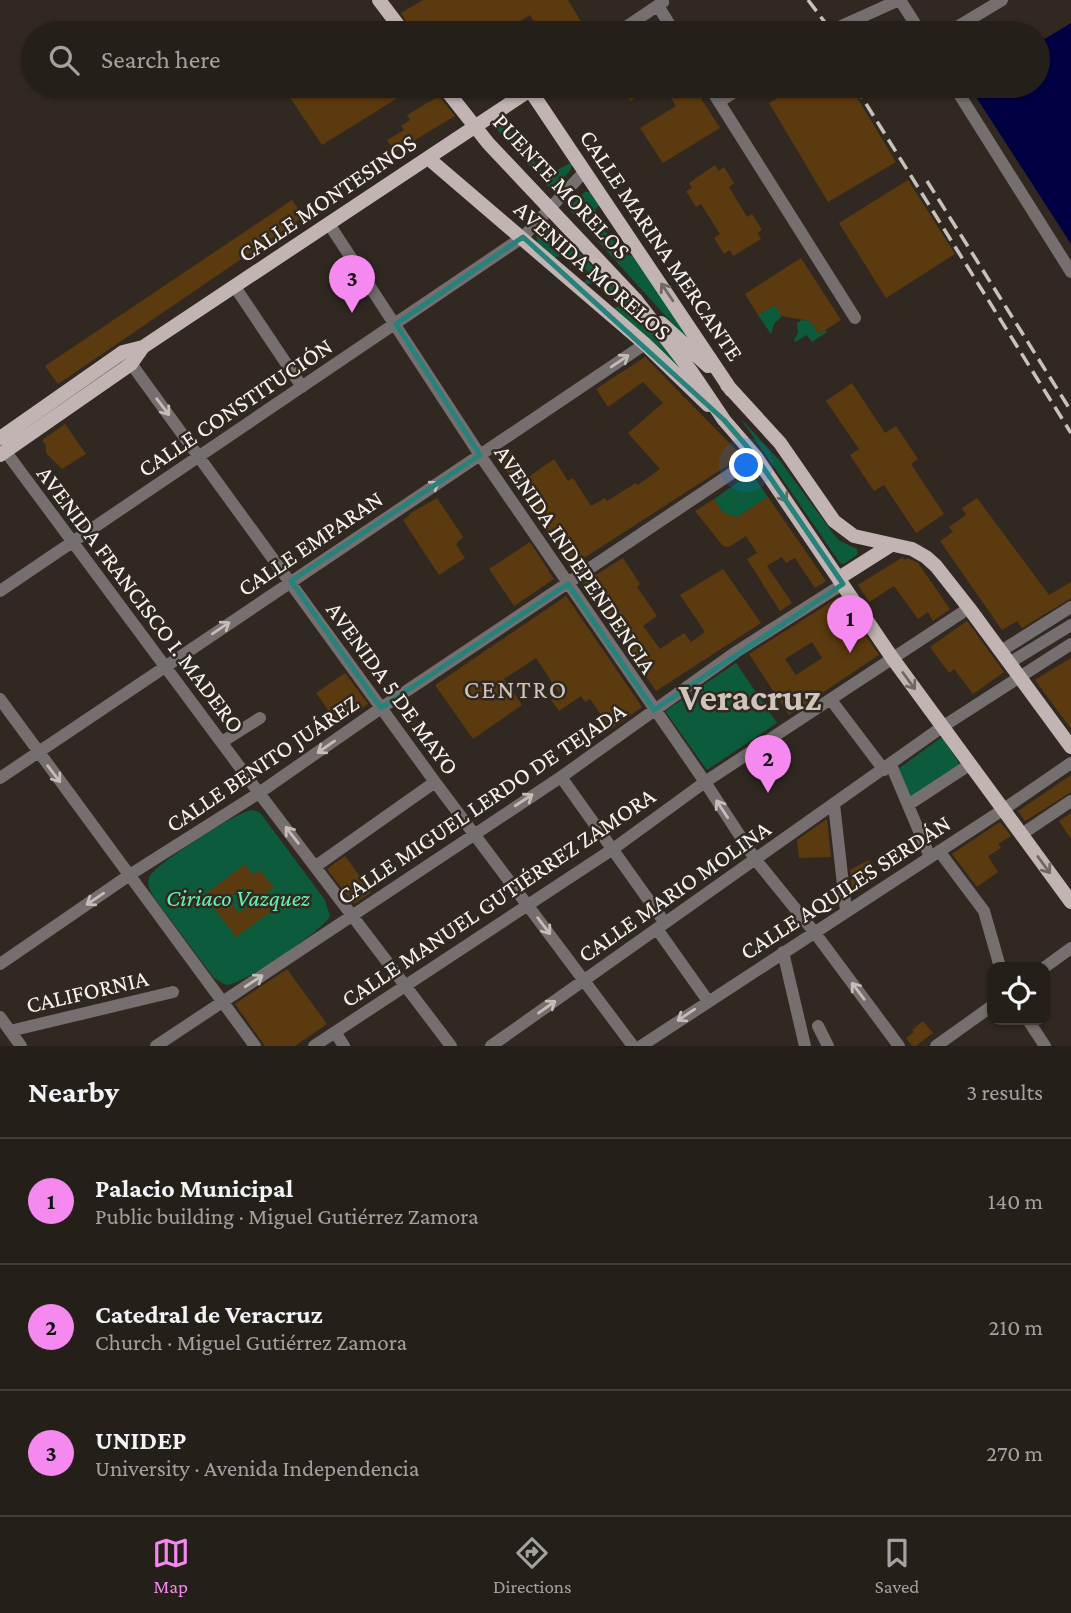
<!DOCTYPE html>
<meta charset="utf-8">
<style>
body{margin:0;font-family:"Crimson Pro",serif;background:#312c26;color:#f1f3f6}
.controls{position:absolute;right:21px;bottom:21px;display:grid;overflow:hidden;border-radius:14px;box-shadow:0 2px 5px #0004}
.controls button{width:63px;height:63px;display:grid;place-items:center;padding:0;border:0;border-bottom:2px solid #423d38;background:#251f19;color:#f1f3f6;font:35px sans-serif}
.you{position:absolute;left:747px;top:466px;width:24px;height:24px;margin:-18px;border:5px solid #fff;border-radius:50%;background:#1a73e8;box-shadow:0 0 0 10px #1a73e833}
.badge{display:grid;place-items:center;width:46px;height:46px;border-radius:50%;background:#f589ef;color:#111;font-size:23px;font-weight:700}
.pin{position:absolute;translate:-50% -58px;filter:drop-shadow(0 2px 4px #0008)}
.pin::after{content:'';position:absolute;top:37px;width:24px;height:21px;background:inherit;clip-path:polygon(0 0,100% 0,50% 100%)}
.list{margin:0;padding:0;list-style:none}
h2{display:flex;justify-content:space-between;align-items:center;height:91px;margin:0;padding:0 28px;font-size:30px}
h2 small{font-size:23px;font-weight:400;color:#a3a2a2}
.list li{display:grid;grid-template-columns:46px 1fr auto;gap:21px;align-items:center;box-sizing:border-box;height:126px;padding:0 28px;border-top:2px solid #423d38}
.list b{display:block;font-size:26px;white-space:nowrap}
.list p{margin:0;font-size:23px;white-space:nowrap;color:#a3a2a2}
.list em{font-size:23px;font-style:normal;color:#a3a2a2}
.icon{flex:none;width:38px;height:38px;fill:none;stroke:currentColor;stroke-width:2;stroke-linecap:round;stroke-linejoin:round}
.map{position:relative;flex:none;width:1071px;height:1046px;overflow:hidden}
.search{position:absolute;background:#251f19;box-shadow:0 2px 5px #0004;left:21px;right:21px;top:21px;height:77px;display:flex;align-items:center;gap:18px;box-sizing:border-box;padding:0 24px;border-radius:38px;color:#a3a2a2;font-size:26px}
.sheet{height:469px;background:#251f19}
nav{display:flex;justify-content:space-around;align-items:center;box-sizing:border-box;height:98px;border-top:2px solid #423d38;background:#251f19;font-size:19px;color:#a3a2a2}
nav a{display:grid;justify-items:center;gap:4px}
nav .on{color:#f589ef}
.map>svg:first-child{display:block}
.green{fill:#0d5b3d}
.water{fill:#000043}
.building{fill:#5c3a0f;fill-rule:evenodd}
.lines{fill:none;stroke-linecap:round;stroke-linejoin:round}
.minor{stroke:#766f6f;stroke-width:12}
.major{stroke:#c1b4b3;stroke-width:14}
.rail{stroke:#c8c2bc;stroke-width:3.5;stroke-dasharray:14 7;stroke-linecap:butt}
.major-bridge{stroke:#c1b4b3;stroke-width:14}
.oneway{stroke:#726863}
.oneway2{stroke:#c3beba}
.marked{fill:none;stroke:#26827b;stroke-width:5;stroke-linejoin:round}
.labels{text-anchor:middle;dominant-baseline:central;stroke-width:5;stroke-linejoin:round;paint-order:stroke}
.street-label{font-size:24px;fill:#f7f2ec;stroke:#312921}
.park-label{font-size:24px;font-style:italic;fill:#65f2b2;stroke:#312921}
.neighbourhood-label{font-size:26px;letter-spacing:2px;fill:#cfc5ba;stroke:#312921}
.town-label{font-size:38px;font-weight:bold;fill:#cfc5ba;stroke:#312921}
</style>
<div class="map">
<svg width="1071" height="1046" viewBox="0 0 1071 1046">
<rect width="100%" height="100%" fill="#312921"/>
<path class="green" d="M 502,122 L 546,176 L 572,162 L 571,169 L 553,192 L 495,127 Z
M 585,192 L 591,192 L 601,203 L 595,210 L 603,220 L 599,224 L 626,255 L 635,256 L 699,353 L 568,208 Z
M 550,223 L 640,315 L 684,372 L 613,308 L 623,305 L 601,284 L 585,284 L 583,282 L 589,279 L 590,273 L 567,256 L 554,257 L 538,243 L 536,236 Z
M 775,305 L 781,313 L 781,317 L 774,324 L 771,334 L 758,315 Z
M 802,320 L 810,321 L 819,334 L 825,330 L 827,332 L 812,342 L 807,335 L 795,342 L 794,340 L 798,333 L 797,323 Z
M 741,419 L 780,461 L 835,536 L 840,541 L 857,549 L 858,554 L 844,564 L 840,563 Z
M 751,473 L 768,497 L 737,517 L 723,513 L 714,499 Z
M 736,663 L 777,723 L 707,770 L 665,711 Z
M 942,737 L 963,769 L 908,805 L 894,772 Z
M 252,810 L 259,812 L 264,818 L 325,900 L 330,916 C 321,932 244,984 226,985 L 214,978 L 158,903 C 153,896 146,887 149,878 C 152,866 238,811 252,810 Z"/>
<path class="water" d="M 1071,23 L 1071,244 L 969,86 L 1038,86 L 1038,43 Z"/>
<path class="building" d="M 423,0 L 568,0 L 588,33 L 541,33 L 530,15 L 501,33 L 413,33 L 401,13 Z
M 282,86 L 417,86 L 322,145 Z
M 621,86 L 654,86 L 630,101 Z
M 663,86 L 693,86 L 720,128 L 663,163 L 640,128 L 676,106 Z
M 798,86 L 850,86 L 896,162 L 828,202 L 769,103 Z
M 439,96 L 455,116 L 395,152 L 387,140 L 404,130 L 401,126 L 410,120 L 407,115 Z
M 715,165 L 719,171 L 724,167 L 734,183 L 729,187 L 747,217 L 752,214 L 762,230 L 758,233 L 761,239 L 733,256 L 730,250 L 724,254 L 714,238 L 720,234 L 701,204 L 696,207 L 686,191 L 692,188 L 689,183 Z
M 908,180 L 955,254 L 886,298 L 839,223 Z
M 292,200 L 302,214 L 300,219 L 58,384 L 45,366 Z
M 801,258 L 841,320 L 819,334 L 810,321 L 781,316 L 775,305 L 758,315 L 745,294 Z
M 645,357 L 742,456 L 570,567 L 496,455 L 509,448 L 527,478 L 554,459 L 568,481 L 573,478 L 591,506 L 605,498 L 607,501 L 636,483 L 638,485 L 660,469 L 628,433 L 663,403 L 643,382 L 608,407 L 596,389 Z
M 852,383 L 885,433 L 896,426 L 918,459 L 911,464 L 944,514 L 916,533 L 884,485 L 874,491 L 850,455 L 859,449 L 826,401 Z
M 65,424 L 86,454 L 62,469 L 46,453 L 46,445 L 42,440 Z
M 768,497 L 826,581 L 815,588 L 795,558 L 786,563 L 782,557 L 767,566 L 792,603 L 780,611 L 747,559 L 757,553 L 746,536 L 729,547 L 723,546 L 695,511 L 714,499 L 723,513 L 737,517 Z
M 437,498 L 463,537 L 456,544 L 465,558 L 439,575 L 403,520 L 410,515 L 409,514 Z
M 977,498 L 1049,595 L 1071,582 L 1071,598 L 1022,628 L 1017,621 L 1002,630 L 940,541 L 953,532 L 949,527 L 966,515 L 962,508 Z
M 530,542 L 554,579 L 514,606 L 489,569 Z
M 903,557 L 905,560 L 908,558 L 918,563 L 950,609 L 933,621 L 928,612 L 918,619 L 894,586 L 869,602 L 858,585 Z
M 623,558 L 640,584 L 637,587 L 657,616 L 643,626 L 660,649 L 684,633 L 691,642 L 705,632 L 680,595 L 723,569 L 761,623 L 656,691 L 621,640 L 623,639 L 603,608 L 600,610 L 583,583 Z
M 566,596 L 642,707 L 611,729 L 590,699 L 585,702 L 581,696 L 559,711 L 551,700 L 560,694 L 536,658 L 504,679 L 522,705 L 473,739 L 435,685 Z
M 839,597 L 879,655 L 789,715 L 749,654 ZM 812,642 L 822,658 L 796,675 L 785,659 Z
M 967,621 L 1004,672 L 973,694 L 954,669 L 949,673 L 930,647 Z
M 1071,658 L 1071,729 L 1035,680 Z
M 345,673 L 368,704 L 338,724 L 316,693 Z
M 1071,775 L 1071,792 L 1025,821 L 1018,811 Z
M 1071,813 L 1071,839 L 1059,821 Z
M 827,819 L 831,857 L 799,858 L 797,840 Z
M 1000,822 L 1011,836 L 998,844 L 1001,848 L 988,856 L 998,872 L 977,887 L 952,854 Z
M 345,856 L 371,892 L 354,904 L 327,869 Z
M 869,860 L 873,875 L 852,889 L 850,870 Z
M 245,864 L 253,875 L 260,870 L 274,888 L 266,893 L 277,907 L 236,937 L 204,895 ZM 243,887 L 254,901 L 239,913 L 228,899 Z
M 287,969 L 327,1024 L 295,1046 L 265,1046 L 235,1004 Z
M 923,1021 L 933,1033 L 916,1046 L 912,1046 L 906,1038 L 914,1032 L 912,1030 Z"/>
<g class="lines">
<path class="minor" d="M 900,0 L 921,33
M 658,6 L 675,33
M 617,33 L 663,2 L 662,0
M 826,33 L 899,0
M 947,33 L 1002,0
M 709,86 L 719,102 L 744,86
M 954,86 L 1071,272
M 719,102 L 855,318
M 329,224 L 480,455 L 705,782 L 755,859 L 815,933 L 899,1046
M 235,287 L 302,387
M 127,358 L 435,782 L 633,1046
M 0,444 L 259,793 L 451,1046
M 0,591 L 523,237 L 585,171
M 1001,651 L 1071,607
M 1009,663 L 1071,625
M 0,699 L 255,1046
M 831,700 L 884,770
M 222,742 L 260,718
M 891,765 L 930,857
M 561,777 L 665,923
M 0,778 L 645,344
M 834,804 L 846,911
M 908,805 L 969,765
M 1022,834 L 1071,801
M 939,851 L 984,911 L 1000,967
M 316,866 L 435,782
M 657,929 L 708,1001
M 783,952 L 805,1046
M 0,964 L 131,874 L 259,793 L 381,708 L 756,457
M 1045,967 L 1071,948
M 0,1017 L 21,1046
M 1028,1020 L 1045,1046
M 818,1026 L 828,1046
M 10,1031 L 173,992
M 335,1032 L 344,1046
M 156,1046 L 561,777 L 736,652 L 843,584
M 314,1046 L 613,849 L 705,782 L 969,608
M 491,1046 L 942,727 L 1071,644
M 641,1046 L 1004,809 L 1071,763
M 936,1046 L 992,1006"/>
<path class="major" d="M 379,0 L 404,33
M 428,158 L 645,344 L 708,405
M 636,300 L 691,371 L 724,420 L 756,457 L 893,659 L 1071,902
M 661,323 L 708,366
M 727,385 L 780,443 L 834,521 L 854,536 L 912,549 L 926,557 L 936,566 L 969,608 L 1071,747
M 0,438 L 123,352 L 143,347 L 530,90 L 731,390
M 0,455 L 131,364 L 143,347
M 839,578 L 891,545"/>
<path class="rail" d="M 808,0 L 833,33
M 855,86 L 1071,433
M 927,181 L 1071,411"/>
<path class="major-bridge" d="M 443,86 L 488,143 L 636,300"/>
</g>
<defs><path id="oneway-shaft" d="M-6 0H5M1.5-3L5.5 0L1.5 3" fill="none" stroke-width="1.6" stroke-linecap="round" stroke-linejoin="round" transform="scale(1.75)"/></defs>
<g class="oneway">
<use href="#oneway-shaft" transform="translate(667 292) rotate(-124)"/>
<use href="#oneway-shaft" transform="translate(781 493) rotate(56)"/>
<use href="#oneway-shaft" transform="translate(909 681) rotate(54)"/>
<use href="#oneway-shaft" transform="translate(1044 865) rotate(54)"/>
</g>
<g class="oneway2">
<use href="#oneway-shaft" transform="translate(620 361) rotate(-34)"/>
<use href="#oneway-shaft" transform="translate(163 407) rotate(53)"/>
<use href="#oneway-shaft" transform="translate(430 488) rotate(-34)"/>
<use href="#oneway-shaft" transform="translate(221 628) rotate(-34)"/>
<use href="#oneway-shaft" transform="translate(326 747) rotate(145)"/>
<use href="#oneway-shaft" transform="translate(54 774) rotate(53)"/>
<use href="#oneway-shaft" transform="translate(524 800) rotate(-33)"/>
<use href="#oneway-shaft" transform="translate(722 809) rotate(-123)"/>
<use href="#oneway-shaft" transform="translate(292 835) rotate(-128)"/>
<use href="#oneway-shaft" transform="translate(95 899) rotate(146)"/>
<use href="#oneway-shaft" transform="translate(544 926) rotate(53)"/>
<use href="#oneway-shaft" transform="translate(254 981) rotate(-33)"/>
<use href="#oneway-shaft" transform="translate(858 991) rotate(-127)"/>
<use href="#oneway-shaft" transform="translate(547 1007) rotate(-35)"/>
<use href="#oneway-shaft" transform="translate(686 1015) rotate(146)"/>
</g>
<path class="marked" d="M 523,237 L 724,420 L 756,457 L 843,584 L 654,710 L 568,584 L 381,708 L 291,581 L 480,455 L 396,324 Z"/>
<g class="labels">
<g class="street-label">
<text transform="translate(562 186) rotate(47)">PUENTE MORELOS</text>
<text transform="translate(327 198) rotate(-34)">CALLE MONTESINOS</text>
<text transform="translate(662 245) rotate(56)">CALLE MARINA MERCANTE</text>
<text transform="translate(593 270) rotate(41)">AVENIDA MORELOS</text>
<text transform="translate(235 407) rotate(-34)">CALLE CONSTITUCIÓN</text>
<text transform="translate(310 543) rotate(-34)">CALLE EMPARAN</text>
<text transform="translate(576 559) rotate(56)">AVENIDA INDEPENDENCIA</text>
<text transform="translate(141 599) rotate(53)">AVENIDA FRANCISCO I. MADERO</text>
<text transform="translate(393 688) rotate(54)">AVENIDA 5 DE MAYO</text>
<text transform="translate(262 763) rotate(-34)">CALLE BENITO JUÁREZ</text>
<text transform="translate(481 803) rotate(-34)">CALLE MIGUEL LERDO DE TEJADA</text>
<text transform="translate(845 887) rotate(-33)">CALLE AQUILES SERDÁN</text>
<text transform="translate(674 891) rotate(-35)">CALLE MARIO MOLINA</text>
<text transform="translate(498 897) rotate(-34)">CALLE MANUEL GUTIÉRREZ ZAMORA</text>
<text transform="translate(87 991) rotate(-13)">CALIFORNIA</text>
</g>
<g class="park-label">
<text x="238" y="897">Ciriaco Vazquez</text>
</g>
<g class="neighbourhood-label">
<text x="516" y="689">CENTRO</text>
</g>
<g class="town-label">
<text x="750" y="697">Veracruz</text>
</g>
</g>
</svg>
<div class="controls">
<button><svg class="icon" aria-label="locate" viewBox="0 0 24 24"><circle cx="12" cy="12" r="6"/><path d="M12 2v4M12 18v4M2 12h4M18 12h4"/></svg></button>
</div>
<div class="you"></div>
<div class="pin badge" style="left:850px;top:653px">1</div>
<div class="pin badge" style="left:768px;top:793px">2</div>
<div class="pin badge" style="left:352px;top:313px">3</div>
<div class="search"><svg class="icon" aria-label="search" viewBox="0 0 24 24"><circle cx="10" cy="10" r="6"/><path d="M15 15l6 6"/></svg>Search here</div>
</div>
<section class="sheet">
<h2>Nearby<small>3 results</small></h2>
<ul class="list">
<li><span class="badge">1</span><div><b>Palacio Municipal</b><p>Public building · Miguel Gutiérrez Zamora</p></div><em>140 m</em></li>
<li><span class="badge">2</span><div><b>Catedral de Veracruz</b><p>Church · Miguel Gutiérrez Zamora</p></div><em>210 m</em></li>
<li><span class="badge">3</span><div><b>UNIDEP</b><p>University · Avenida Independencia</p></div><em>270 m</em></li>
</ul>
</section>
<nav>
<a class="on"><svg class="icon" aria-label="map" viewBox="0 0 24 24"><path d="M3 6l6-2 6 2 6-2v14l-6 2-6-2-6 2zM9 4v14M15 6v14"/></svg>Map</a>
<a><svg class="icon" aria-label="directions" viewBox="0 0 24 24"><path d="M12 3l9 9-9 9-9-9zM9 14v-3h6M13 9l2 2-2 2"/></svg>Directions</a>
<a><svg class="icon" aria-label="saved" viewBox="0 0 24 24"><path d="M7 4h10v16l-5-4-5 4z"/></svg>Saved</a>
</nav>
